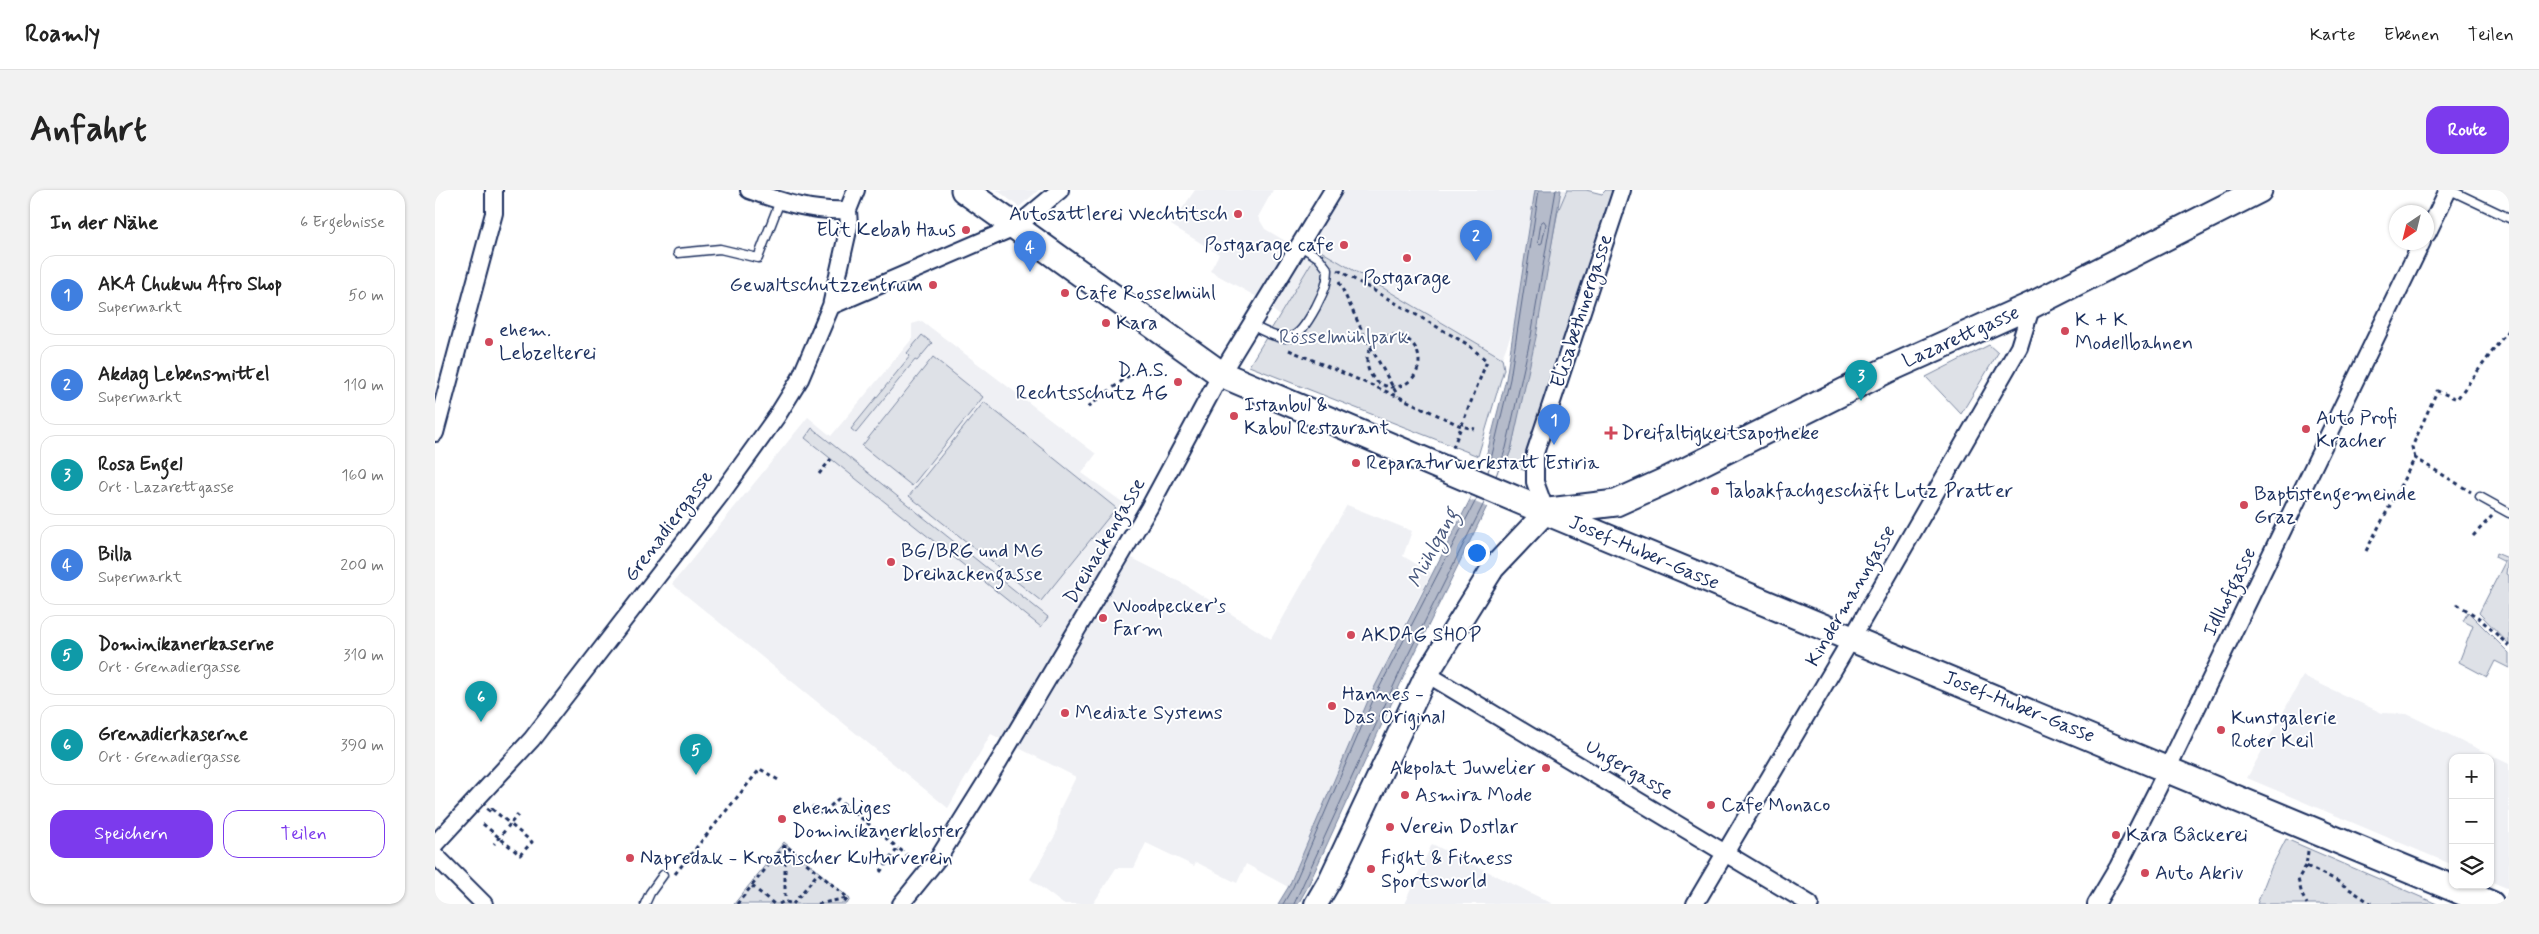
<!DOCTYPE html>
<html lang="de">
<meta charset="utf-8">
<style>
body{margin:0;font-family:Mynerve,sans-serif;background:#f2f2f2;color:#222}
.controls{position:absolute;right:15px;bottom:15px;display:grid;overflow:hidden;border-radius:10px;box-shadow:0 1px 4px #0004}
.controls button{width:45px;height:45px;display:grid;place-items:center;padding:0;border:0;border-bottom:1px solid #e0e0e0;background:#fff;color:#222;font:25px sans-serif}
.compass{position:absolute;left:1954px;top:15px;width:45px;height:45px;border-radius:50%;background:#fff;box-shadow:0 1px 4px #0004;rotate:215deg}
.you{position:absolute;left:1041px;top:362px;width:18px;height:18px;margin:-12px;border:4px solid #fff;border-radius:50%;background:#1a73e8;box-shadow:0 0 0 8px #1a73e833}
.badge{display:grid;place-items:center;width:32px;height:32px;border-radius:50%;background:#7c3aed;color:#fff;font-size:16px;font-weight:700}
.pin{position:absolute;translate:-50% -41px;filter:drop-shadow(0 1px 2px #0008)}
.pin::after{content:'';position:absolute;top:26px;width:18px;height:15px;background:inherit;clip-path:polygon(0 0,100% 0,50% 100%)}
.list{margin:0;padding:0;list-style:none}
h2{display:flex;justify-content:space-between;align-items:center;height:65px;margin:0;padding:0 20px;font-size:21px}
h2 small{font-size:16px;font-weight:400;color:#767676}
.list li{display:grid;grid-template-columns:32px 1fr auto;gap:15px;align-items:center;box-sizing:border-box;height:80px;margin:0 10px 10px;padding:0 10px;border:1px solid #e0e0e0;border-radius:15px}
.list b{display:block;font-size:19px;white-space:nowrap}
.list p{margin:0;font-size:16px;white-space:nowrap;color:#767676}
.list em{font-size:16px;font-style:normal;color:#767676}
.actions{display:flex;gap:10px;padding:15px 20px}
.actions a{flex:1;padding:11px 0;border:1px solid #7c3aed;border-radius:15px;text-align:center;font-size:18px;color:#7c3aed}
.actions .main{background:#7c3aed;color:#fff}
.icon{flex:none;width:28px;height:28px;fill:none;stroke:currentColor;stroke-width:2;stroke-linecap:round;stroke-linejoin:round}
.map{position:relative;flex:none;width:2074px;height:714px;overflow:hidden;border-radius:15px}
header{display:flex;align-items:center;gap:30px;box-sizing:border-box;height:70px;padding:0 25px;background:#fff;border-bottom:1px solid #e0e0e0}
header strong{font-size:24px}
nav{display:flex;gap:28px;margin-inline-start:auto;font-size:18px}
.intro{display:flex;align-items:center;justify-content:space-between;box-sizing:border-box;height:120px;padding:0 30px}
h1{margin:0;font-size:35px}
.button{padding:12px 22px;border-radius:15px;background:#7c3aed;color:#fff;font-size:18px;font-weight:700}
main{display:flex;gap:30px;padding:0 30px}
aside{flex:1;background:#fff;border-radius:15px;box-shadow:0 1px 4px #0004}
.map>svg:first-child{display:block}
.built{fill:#eff0f4}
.green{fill:#dee1e7;stroke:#7c88a2}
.water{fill:#b5bbca;stroke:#77839f}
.pier{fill:#fff}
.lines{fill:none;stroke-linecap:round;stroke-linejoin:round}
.shore{stroke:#596789;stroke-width:1}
.lane-casing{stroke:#1b2f5e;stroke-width:11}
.street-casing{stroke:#1b2f5e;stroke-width:20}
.secondary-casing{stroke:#1b2f5e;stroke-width:26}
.primary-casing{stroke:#1b2f5e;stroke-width:29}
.path{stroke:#1b2f5e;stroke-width:3;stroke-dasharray:4 4;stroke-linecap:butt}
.lane{stroke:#fff;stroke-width:8}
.street{stroke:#fff;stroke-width:16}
.secondary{stroke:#fff;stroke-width:22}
.primary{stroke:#fff;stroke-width:25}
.poi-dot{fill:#d1495b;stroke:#fff;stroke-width:2}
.labels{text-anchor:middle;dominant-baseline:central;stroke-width:4;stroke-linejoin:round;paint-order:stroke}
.poi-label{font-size:20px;fill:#1b2f5e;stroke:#fff;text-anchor:start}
.street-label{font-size:20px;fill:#1b2f5e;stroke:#fff}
.park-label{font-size:20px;fill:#4c5c80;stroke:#fff}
.water-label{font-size:21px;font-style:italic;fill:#49597e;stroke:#fff}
</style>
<header>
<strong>Roamly</strong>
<nav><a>Karte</a><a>Ebenen</a><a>Teilen</a></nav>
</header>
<div class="intro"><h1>Anfahrt</h1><a class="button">Route</a></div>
<main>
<aside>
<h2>In der Nähe<small>6 Ergebnisse</small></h2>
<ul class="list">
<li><span class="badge" style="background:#3f7fe0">1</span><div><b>AKA Chukwu Afro Shop</b><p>Supermarkt</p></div><em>50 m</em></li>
<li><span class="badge" style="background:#3f7fe0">2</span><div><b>Akdag Lebensmittel</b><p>Supermarkt</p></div><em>110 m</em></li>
<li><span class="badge" style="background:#0f9aa8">3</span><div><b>Rosa Engel</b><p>Ort · Lazarettgasse</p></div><em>160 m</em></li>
<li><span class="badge" style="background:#3f7fe0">4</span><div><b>Billa</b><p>Supermarkt</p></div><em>200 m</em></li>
<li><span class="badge" style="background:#0f9aa8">5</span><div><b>Dominikanerkaserne</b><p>Ort · Grenadiergasse</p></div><em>310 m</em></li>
<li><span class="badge" style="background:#0f9aa8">6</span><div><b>Grenadierkaserne</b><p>Ort · Grenadiergasse</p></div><em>390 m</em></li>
</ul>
<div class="actions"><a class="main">Speichern</a><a>Teilen</a></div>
</aside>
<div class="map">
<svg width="2074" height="714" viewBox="0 0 2074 714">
<rect width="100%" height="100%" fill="#fff"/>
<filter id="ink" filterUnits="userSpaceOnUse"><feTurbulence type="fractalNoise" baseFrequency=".02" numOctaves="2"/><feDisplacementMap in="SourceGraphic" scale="10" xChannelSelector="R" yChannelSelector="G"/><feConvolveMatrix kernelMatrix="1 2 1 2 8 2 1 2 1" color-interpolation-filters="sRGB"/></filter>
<g filter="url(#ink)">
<path class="built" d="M 562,0 L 604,0 L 584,17 Z
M 760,0 L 838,0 L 823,27 L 830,39 L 852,52 L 874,57 L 909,0 L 1132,0 L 1067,168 L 884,60 L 844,125 L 820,106 L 775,81 L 784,64 L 736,35 Z
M 487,131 L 661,264 L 647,283 L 690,314 L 669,351 L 699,369 L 749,394 L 836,449 L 912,315 L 977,341 L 968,366 L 996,383 L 955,464 L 853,697 L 811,674 L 802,693 L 761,672 L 759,676 L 711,653 L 699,678 L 681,678 L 658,714 L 628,714 L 595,689 L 621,644 L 625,619 L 641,587 L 556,544 L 513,618 L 237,394 L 373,227 L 396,246 L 477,149 L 477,134 Z
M 1868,486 L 1947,523 L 1972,524 L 2074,574 L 2074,699 L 2055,691 L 2055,568 L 2018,568 L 2018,675 L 1812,588 Z
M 997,654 L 1118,714 L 969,714 Z"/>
<path class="green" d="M 1132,0 L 1151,0 L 1167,4 L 1171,0 L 1181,0 L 1091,281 L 1071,274 L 1076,260 L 1123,21 Z
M 884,60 L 1067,168 L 1069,179 L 1043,266 L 814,176 Z
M 487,145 L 497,153 L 482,171 L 480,170 L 421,243 L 416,239 L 475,166 L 472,163 Z
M 1554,155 L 1563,163 L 1526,224 L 1491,187 Z
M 498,167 L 548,207 L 477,296 L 427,256 Z
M 549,212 L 681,318 L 606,411 L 474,306 Z
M 377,238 L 613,427 L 606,437 L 370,248 Z
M 2061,363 L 2073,368 L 2071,384 L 2074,386 L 2074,454 L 2044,423 L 2070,372 L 2060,367 Z
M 2033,422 L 2074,463 L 2074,478 L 2060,471 L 2052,487 L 2024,472 L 2038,436 L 2028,431 Z
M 1851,649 L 2002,714 L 1822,714 L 1836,678 Z
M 349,652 L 415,709 L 412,714 L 299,714 Z"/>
<path class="water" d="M 1100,0 L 1126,0 L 1101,147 L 1076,260 L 1063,294 L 974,475 L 872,698 L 863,714 L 843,714 L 854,696 L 935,506 L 1045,290 L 1071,189 Z"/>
<path class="pier" d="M 1050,269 L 1072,279 L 1054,318 L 1035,310 Z"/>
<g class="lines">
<path class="shore" d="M 1109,31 L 1111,34 L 1107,53 L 1105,54 L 1103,52 L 1106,33 Z
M 1053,282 L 1075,189 L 1104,0
M 1061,286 L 1071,258 L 1096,146 L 1121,0
M 848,714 L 858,697 L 939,508 L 1042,308
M 859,714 L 969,473 L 1050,311"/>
<g class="lane-casing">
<path id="lane" d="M 2015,0 L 2074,28
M 243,63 L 285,59 L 323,68 L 345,11
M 816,135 C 853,154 860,155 881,117 C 887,104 893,95 893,80 L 884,68 L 864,55
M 2045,307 L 2074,323
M 210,714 L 215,703 L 228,685"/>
</g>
<g class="street-casing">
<path id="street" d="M 314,0 C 347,12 377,22 413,20
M 1992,44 L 2013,0
M 396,116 L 582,36 L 625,0
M 0,243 L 59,23 L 59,0
M 1111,322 L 1100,292 L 1100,263 L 1187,0
M 992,484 L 1375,714
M 0,654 L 97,549 L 286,304 L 342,226 L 365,189 L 396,116 L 414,36 L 413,20 L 421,0
M 0,665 L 49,714
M 466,714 L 504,667 L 564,571 L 714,318 L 786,184 L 898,0
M 1260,714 L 1417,448 L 1584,157 L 1597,115
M 1661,714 L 1683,677 L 1723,598 L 1987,52"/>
</g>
<g class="secondary-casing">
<path id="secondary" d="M 881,714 L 895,690 L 992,484 L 1058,378 L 1111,322"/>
</g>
<g class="primary-casing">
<path id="primary" d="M 529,0 L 786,184 L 1111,322 L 2056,714
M 1114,321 L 1181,313 L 1230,291 L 1452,180 L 1597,115 L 1824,0"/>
</g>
<path class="path" d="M 903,80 L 1032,154 L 1052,171 L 1017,260
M 904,92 L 930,147 L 963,206
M932 171a26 26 0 1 1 52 0a26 26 0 1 1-52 0Z
M 854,160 L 964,207 L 1026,236 L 1040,239
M 653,217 L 696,184
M 1980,268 L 1977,257 L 2002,201 L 2022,209 L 2074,139
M 384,284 L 396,269
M 2038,346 L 2057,326
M 1931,361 L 1980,268 L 2036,302
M 2022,414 L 2044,428 L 2074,456
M 377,616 L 387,624 L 403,609 L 463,658
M 52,619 L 56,622 L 57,619 L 75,634 L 59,654
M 48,634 L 85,665 L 97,652 L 75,634 L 83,625
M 350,655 L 350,711
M 1873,661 L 1871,676 L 1899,689 L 1937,714
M 1871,676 L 1863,689 L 1867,705 L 1872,714
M 445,682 L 463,658 L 480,671
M 240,684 L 325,579 L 345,591
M 317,696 L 339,714
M 302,714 L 350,655 L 413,708 L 408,714
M 344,714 L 350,711 L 357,714
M 358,714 L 383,683
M 383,714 L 412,708"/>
<use href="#lane" class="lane"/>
<use href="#street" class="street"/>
<use href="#secondary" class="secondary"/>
<use href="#primary" class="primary"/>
</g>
</g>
<g class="poi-dot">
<circle cx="803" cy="24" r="5"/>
<circle cx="531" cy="40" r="5"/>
<circle cx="909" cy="55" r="5"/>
<circle cx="972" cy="68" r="5"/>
<circle cx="498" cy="95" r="5"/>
<circle cx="630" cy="103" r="5"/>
<circle cx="671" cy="133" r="5"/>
<circle cx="1630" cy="141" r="5"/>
<circle cx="54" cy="152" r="5"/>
<circle cx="743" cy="192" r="5"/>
<circle cx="799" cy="226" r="5"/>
<circle cx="1871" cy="239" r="5"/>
<path d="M1173.5 235.5h5v5h5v5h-5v5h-5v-5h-5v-5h5z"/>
<circle cx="921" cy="273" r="5"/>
<circle cx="1280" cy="301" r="5"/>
<circle cx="1809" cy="315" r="5"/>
<circle cx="456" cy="372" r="5"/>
<circle cx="668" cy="428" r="5"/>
<circle cx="916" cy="445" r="5"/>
<circle cx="897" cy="516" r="5"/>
<circle cx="630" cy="523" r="5"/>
<circle cx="1786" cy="540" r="5"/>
<circle cx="1111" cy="578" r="5"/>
<circle cx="970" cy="605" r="5"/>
<circle cx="1276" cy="615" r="5"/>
<circle cx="347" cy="629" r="5"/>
<circle cx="955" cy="637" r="5"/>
<circle cx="1681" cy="645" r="5"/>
<circle cx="195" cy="668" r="5"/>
<circle cx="936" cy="679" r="5"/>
<circle cx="1710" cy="683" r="5"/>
</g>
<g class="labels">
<g class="poi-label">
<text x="793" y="24" text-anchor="end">Autosattlerei Wechtitsch</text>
<text x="521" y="40" text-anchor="end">Elit Kebab Haus</text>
<text x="899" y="55" text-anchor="end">Postgarage cafe</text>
<text x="972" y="88" text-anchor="middle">Postgarage</text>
<text x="488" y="95" text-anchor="end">Gewaltschutzzentrum</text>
<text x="640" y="103">Cafe Rosselmühl</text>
<text x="1640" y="130">K + K<tspan x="1640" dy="23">Modellbahnen</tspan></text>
<text x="681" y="133">Kara</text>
<text x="64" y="140">ehem.<tspan x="64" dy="23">Lebzelterei</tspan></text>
<text x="733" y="180" text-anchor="end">D.A.S.<tspan x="733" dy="23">Rechtsschutz AG</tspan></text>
<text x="809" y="215">Istanbul &amp;<tspan x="809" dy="23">Kabul Restaurant</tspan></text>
<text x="1881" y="228">Auto Profi<tspan x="1881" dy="23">Kracher</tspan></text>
<text x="1186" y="243">Dreifaltigkeitsapotheke</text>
<text x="931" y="273">Reparaturwerkstatt Estiria</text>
<text x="1290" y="301">Tabakfachgeschäft Lutz Pratter</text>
<text x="1819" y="304">Baptistengemeinde<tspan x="1819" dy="23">Graz</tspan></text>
<text x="466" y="361">BG/BRG und MG<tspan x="466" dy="23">Dreihackengasse</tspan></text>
<text x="678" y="416">Woodpecker’s<tspan x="678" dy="23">Farm</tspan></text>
<text x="926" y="445">AKDAG SHOP</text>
<text x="907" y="504">Hannes -<tspan x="907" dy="23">Das Original</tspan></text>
<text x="640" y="523">Mediate Systems</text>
<text x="1796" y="528">Kunstgalerie<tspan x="1796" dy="23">Roter Keil</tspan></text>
<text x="1101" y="578" text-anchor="end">Akpolat Juwelier</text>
<text x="980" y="605">Asmira Mode</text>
<text x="1286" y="615">Cafe Monaco</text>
<text x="357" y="618">ehemaliges<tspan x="357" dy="23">Dominikanerkloster</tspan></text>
<text x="965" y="637">Verein Dostlar</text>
<text x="1691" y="645">Kara Bâckerei</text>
<text x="205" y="668">Napredak - Kroatischer Kulturverein</text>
<text x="946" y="668">Fight &amp; Fitness<tspan x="946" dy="23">Sportsworld</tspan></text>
<text x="1720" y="683">Auto Akriv</text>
</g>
<g class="street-label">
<text transform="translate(1147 121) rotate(-72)">Elisabethinergasse</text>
<text transform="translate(1526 147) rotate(-24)">Lazarettgasse</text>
<text transform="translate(234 336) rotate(-53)">Grenadiergasse</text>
<text transform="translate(670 351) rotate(-60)">Dreihackengasse</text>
<text transform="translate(1209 363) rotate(23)">Josef-Huber-Gasse</text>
<text transform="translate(1795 402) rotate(-64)">Idlhofgasse</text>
<text transform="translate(1416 406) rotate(-60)">Kindermanngasse</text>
<text transform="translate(1584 517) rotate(22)">Josef-Huber-Gasse</text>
<text transform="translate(1194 580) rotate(31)">Ungergasse</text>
</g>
<g class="park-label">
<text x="909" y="147">Rösselmühlpark</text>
</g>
<g class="water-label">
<text transform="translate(998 358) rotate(-63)">Mühlgang</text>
</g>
</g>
</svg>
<div class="controls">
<button>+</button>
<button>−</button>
<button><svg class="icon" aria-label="layers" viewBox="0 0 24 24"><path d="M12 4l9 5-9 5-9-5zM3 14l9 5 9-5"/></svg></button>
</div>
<svg class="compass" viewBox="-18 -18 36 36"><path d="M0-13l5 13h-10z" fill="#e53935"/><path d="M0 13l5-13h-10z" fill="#767676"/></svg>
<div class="you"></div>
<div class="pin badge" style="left:1119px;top:255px;background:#3f7fe0">1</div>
<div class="pin badge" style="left:1041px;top:71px;background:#3f7fe0">2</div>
<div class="pin badge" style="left:1426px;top:211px;background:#0f9aa8">3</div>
<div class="pin badge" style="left:595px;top:82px;background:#3f7fe0">4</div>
<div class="pin badge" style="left:261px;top:585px;background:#0f9aa8">5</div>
<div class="pin badge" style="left:46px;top:532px;background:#0f9aa8">6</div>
</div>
</main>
